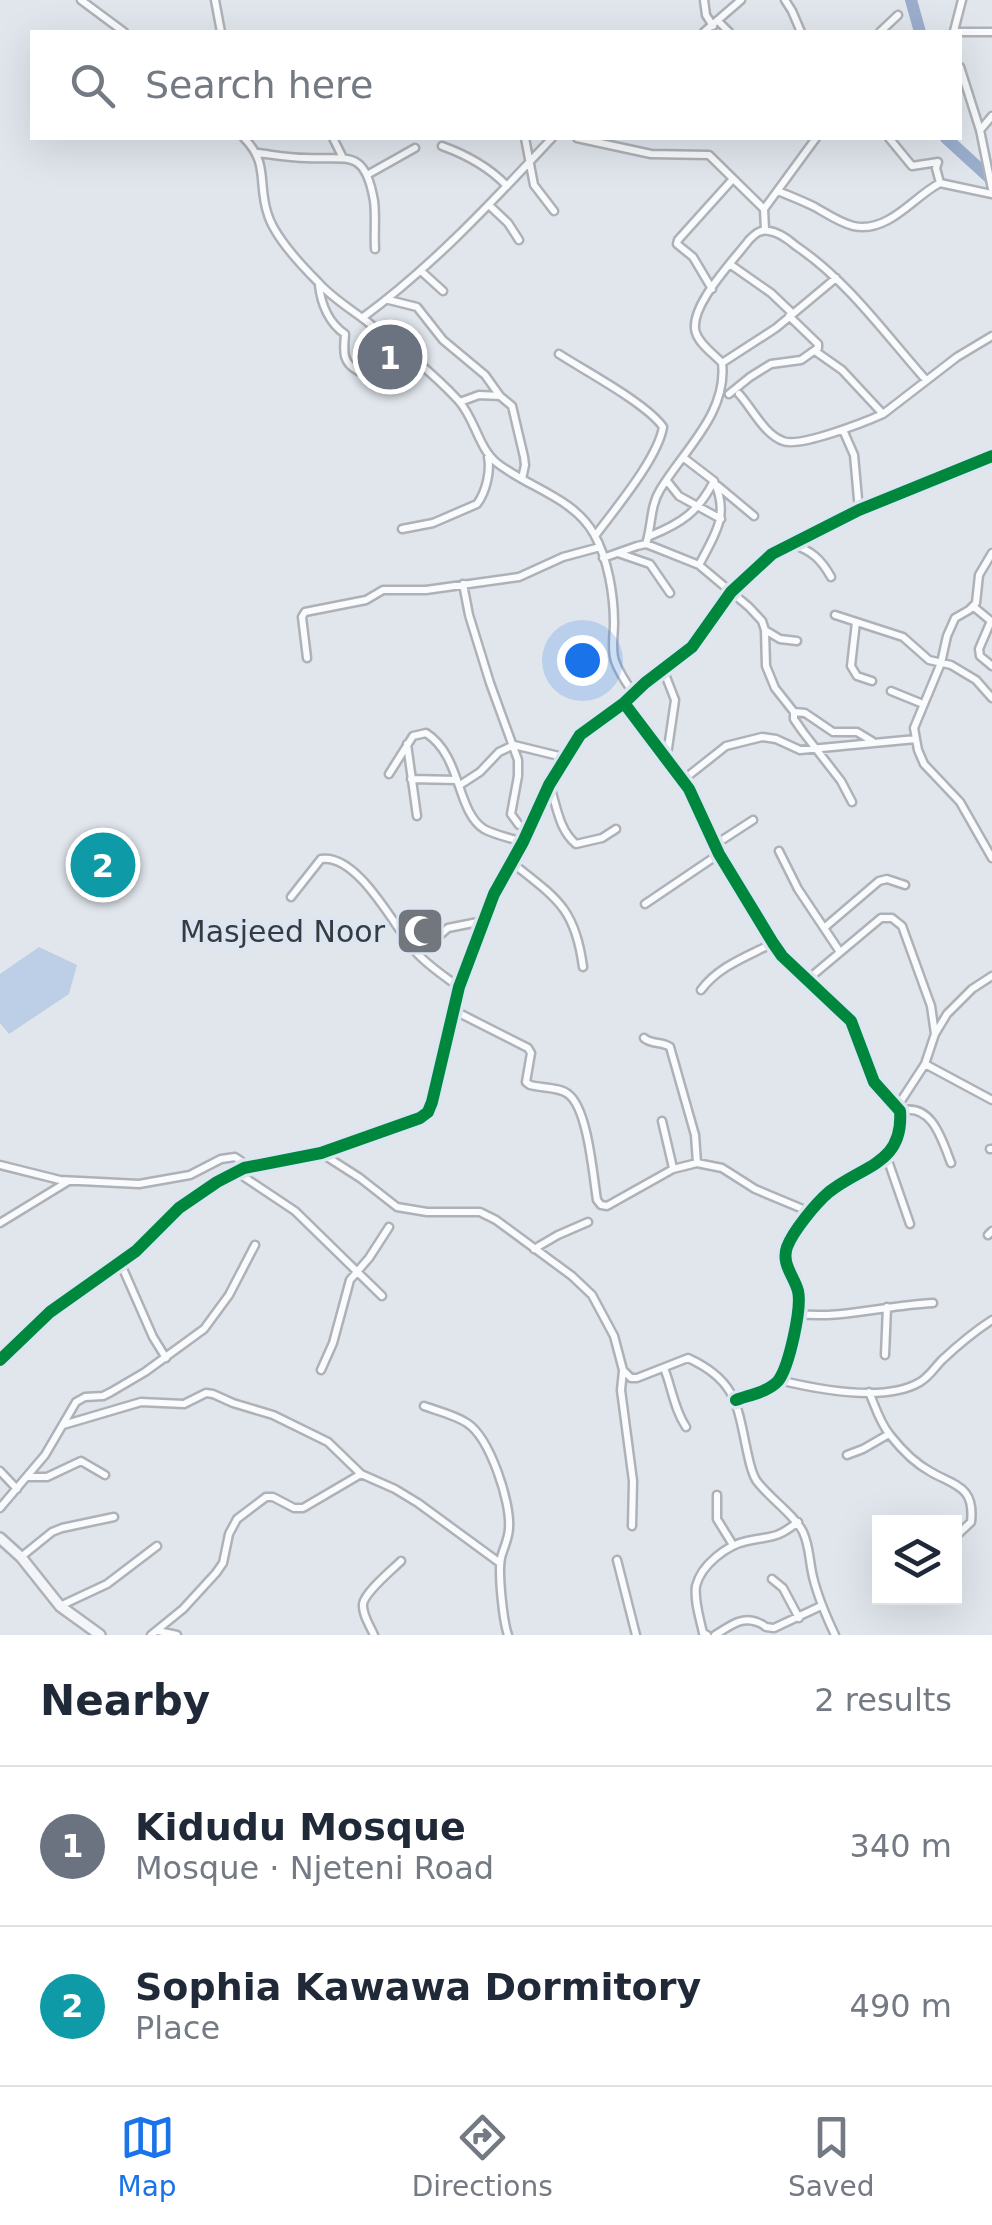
<!DOCTYPE html>
<meta charset="utf-8">
<style>
body{margin:0;font-family:"DejaVu Sans",sans-serif;background:#f2f2f3;color:#1f2937}
.controls{position:absolute;right:30px;bottom:30px;display:grid;overflow:hidden;border-radius:0px;box-shadow:0 10px 40px #0002}
.controls button{width:90px;height:90px;display:grid;place-items:center;padding:0;border:0;border-bottom:2px solid #e0e1e3;background:#fff;color:#1f2937;font:50px sans-serif}
.you{position:absolute;left:582px;top:660px;width:35px;height:35px;margin:-25px;border:8px solid #fff;border-radius:50%;background:#1a73e8;box-shadow:0 0 0 15px #1a73e833}
.badge{display:grid;place-items:center;width:65px;height:65px;border-radius:50%;background:#1a73e8;color:#fff;font-size:32px;font-weight:700}
.pin{position:absolute;translate:-50% -50%;border:5px solid #fff;box-shadow:0 2px 10px #0006}
.list{margin:0;padding:0;list-style:none}
h2{display:flex;justify-content:space-between;align-items:center;height:130px;margin:0;padding:0 40px;font-size:42px}
h2 small{font-size:32px;font-weight:400;color:#747a83}
.list li{display:grid;grid-template-columns:65px 1fr auto;gap:30px;align-items:center;box-sizing:border-box;height:160px;padding:0 40px;border-top:2px solid #e0e1e3}
.list b{display:block;font-size:38px;white-space:nowrap}
.list p{margin:0;font-size:32px;white-space:nowrap;color:#747a83}
.list em{font-size:32px;font-style:normal;color:#747a83}
.icon{flex:none;width:55px;height:55px;fill:none;stroke:currentColor;stroke-width:2;stroke-linecap:round;stroke-linejoin:round}
.map{position:relative;flex:none;width:992px;height:1635px;overflow:hidden}
.search{position:absolute;background:#fff;box-shadow:0 10px 40px #0002;left:30px;right:30px;top:30px;height:110px;display:flex;align-items:center;gap:25px;box-sizing:border-box;padding:0 35px;border-radius:0px;color:#747a83;font-size:38px}
.sheet{height:450px;background:#fff}
nav{display:flex;justify-content:space-around;align-items:center;box-sizing:border-box;height:140px;border-top:2px solid #e0e1e3;background:#fff;font-size:28px;color:#747a83}
nav a{display:grid;justify-items:center;gap:5px}
nav .on{color:#1a73e8}
.map>svg:first-child{display:block}
.green{fill:#bdcee7}
.lines{fill:none;stroke-linecap:round;stroke-linejoin:round}
.river{stroke:#9aaecc;stroke-width:12}
.street-casing{stroke:#aeb2b8;stroke-width:11}
.secondary-casing{stroke:#aeb2b8;stroke-width:14}
.street{stroke:#fafbfc;stroke-width:6}
.secondary{stroke:#f3f5f8;stroke-width:9}
.cycleway-casing{stroke:#dce5f2;stroke-width:19}
.cycleway{stroke:#00873e;stroke-width:12}
.labels{text-anchor:middle;dominant-baseline:central;stroke-width:8;stroke-linejoin:round;paint-order:stroke}
.poi-label{font-size:30px;fill:#373b40;stroke:#dce5f2;text-anchor:end}
</style>
<div class="map">
<svg width="992" height="1635" viewBox="0 0 992 1635">
<rect width="100%" height="100%" fill="#e1e6ed"/>
<path class="green" d="M 39,947 L 77,965 L 69,994 L 9,1034 L 0,1023 L 0,974 Z"/>
<g class="lines">
<path class="river" d="M 911,0 L 920,32
M 946,138 L 992,180"/>
<g class="street-casing">
<path id="street" d="M 81,0 L 124,32
M 215,0 L 221,32
M 704,0 L 706,15 L 713,26
M 785,0 L 792,11 L 801,32
M 718,21 L 729,32
M 954,31 L 962,0
M 704,32 L 741,0
M 880,32 L 898,15
M 954,32 L 992,32
M 960,67 L 980,130 L 992,189
M 981,129 L 992,116
M 244,138 C 270,164 257,184 268,215 C 275,237 301,265 318,282 C 331,297 349,308 365,320 C 397,345 430,370 458,400 C 475,418 478,448 497,463 C 529,488 574,498 594,534 C 608,559 614,595 614,623 C 614,636 611,649 615,661 C 619,673 627,684 634,694
M 333,138 L 342,156
M 525,138 L 534,185 L 554,211
M 577,138 L 651,154 L 709,155 L 764,209 L 765,230
M 889,138 L 912,166 L 938,162 L 936,168 L 940,183
M 442,146 C 467,155 489,167 507,186
M 258,153 C 274,155 290,158 306,158 C 348,160 365,148 374,201 C 376,217 374,233 375,249
M 367,175 L 415,148
M 778,191 C 790,196 803,201 815,207 C 841,222 858,236 888,220 C 907,210 921,193 940,183 L 992,194
M 490,206 L 508,223 L 519,240
M 764,209 L 816,138
M 731,265 L 771,293 L 792,313
M 421,271 L 443,291
M 319,285 C 321,304 329,323 345,334 C 344,350 341,362 358,371 L 377,366
M 712,289 L 693,257 L 677,244 L 678,240 L 732,180
M 389,300 L 417,307 L 443,340 L 485,375 L 500,396 L 512,406 L 524,457 L 525,465 L 522,479
M 362,318 C 433,266 492,202 552,138
M 815,351 L 842,370 L 883,414 L 957,357 L 992,336
M 559,354 C 585,371 646,403 663,427 C 658,458 615,509 595,536
M 722,363 L 776,328 L 836,278
M 729,394 L 750,377 L 771,364 L 801,360 L 818,348 L 818,344 L 789,316
M 739,394 C 752,408 764,434 783,441 C 799,448 865,422 883,414
M 460,402 L 479,395 L 500,396
M 843,430 L 854,455 L 859,510
M 684,458 L 714,481 C 730,516 715,534 699,565
M 667,481 L 679,496 L 721,519
M 718,486 L 754,516
M 402,529 L 433,523 L 477,504 C 486,492 491,471 488,457
M 650,536 C 682,523 698,512 714,481
M 646,544 C 652,526 650,506 660,490 C 683,451 728,413 722,363 C 714,354 700,345 696,333 C 687,308 734,260 749,240 C 755,234 760,229 769,231 C 778,232 789,240 796,246 C 848,281 885,334 926,380
M 792,544 C 812,551 821,559 831,577
M 618,553 L 650,564 L 670,593
M 992,553 L 979,575 L 976,603 L 969,610 L 955,618 L 947,636 L 941,663 L 914,728 L 918,750 L 924,764 L 960,802 L 992,858
M 603,558 L 637,546 L 646,544 L 654,547 L 699,565 L 749,607 L 762,621 L 765,630 L 766,666 L 775,688 L 794,712 L 794,719 L 803,732 L 841,781 L 852,802
M 463,584 L 469,615 L 490,683 L 518,760 L 518,776 L 511,814 L 519,825 L 528,828
M 974,607 L 992,622
M 835,615 L 903,637 L 929,660 L 951,665 L 976,680 L 992,698
M 991,621 L 979,649 L 980,656 L 992,666
M 856,622 L 851,666 L 857,676 L 872,681
M 765,630 L 780,639 L 797,641
M 307,658 L 302,617 L 305,612 L 366,600 L 383,590 L 426,590 L 519,577 L 563,557 L 600,547
M 663,669 L 675,700 L 667,755
M 891,691 L 923,704
M 624,703 L 689,789 L 719,854 L 773,943 L 782,956 L 851,1021 L 874,1082 L 900,1111 C 904,1164 863,1165 829,1192 C 816,1203 793,1231 787,1247 C 781,1264 794,1276 798,1291 C 802,1308 789,1367 778,1381 C 768,1392 749,1395 736,1400
M 794,712 L 805,713 L 833,732 L 857,732 L 872,741
M 407,744 L 417,816
M 389,774 L 413,736 L 426,733 C 462,756 456,811 484,829 C 495,835 510,838 523,842
M 411,779 L 457,780
M 683,780 L 726,746 L 762,737 L 776,739 L 800,750 L 916,739
M 460,785 L 480,772 L 499,752 L 514,745 L 567,758
M 550,786 C 557,807 559,830 576,844 L 602,838 L 616,829
M 716,844 L 753,820
M 779,851 L 798,889 L 840,952
M 511,862 C 556,898 575,907 583,967
M 291,897 L 321,859 C 358,853 395,928 415,951 C 427,965 444,976 459,987
M 645,904 L 719,854
M 824,928 L 879,881 L 887,879 L 905,885
M 432,942 L 448,928 L 483,921
M 807,980 L 881,918 L 892,918 L 902,926 L 931,1006 L 935,1034
M 701,990 C 719,966 746,957 773,943
M 453,1010 L 528,1048 L 531,1053 L 526,1082 L 530,1085 C 541,1088 560,1087 568,1094 C 588,1108 593,1176 597,1200 L 601,1205 L 607,1206 L 673,1169 L 697,1163 L 722,1168 L 755,1189 L 810,1212
M 644,1038 C 652,1045 662,1041 670,1047 L 695,1135 L 697,1163
M 925,1064 L 992,1100
M 897,1107 L 925,1064 L 935,1034 L 947,1014 L 972,989 L 992,976
M 900,1111 C 932,1102 942,1140 951,1163
M 662,1121 L 673,1168
M 990,1149 L 992,1149
M 321,1153 L 360,1178 L 397,1207 L 427,1212 L 480,1212 L 496,1220 L 572,1276 L 592,1295 L 614,1336 L 623,1370 L 631,1378 L 637,1378 L 688,1358 C 736,1380 737,1404 747,1451 C 749,1460 751,1472 756,1480 C 768,1497 795,1515 803,1532 C 810,1547 809,1561 813,1577 C 818,1598 826,1616 835,1635
M 886,1155 L 910,1224
M 0,1165 L 60,1180 L 139,1184 L 190,1175 L 221,1159 L 235,1157 L 241,1161 L 244,1168
M 238,1173 L 295,1211 L 382,1296
M 0,1223 L 67,1182
M 988,1235 L 992,1231
M 534,1249 L 558,1235 L 588,1222
M 120,1262 L 153,1337 L 166,1358
M 797,1314 C 843,1319 887,1305 933,1303
M 885,1355 L 887,1307
M 0,1360 L 50,1312 L 136,1251 L 179,1208 L 217,1182 L 244,1168 L 321,1153 L 420,1118 L 428,1112 L 432,1102 L 459,987 L 494,894 L 523,842 L 549,785 L 580,735 L 624,703 L 645,683 L 692,647 L 731,592 L 772,554 L 859,510 L 992,456
M 664,1368 C 672,1388 674,1409 686,1427
M 321,1370 L 333,1343 L 350,1280 L 369,1258 L 389,1227
M 623,1371 L 621,1390 L 633,1481 L 632,1526
M 779,1380 C 816,1389 885,1403 920,1382 C 929,1377 935,1367 942,1360 C 958,1345 975,1331 992,1320
M 869,1392 C 875,1406 880,1423 890,1435 C 901,1449 916,1464 931,1472 C 956,1486 975,1487 971,1522 L 954,1538
M 424,1406 C 438,1411 455,1415 467,1423 C 490,1438 511,1502 509,1528 C 509,1538 503,1549 501,1558 C 498,1573 503,1621 508,1635
M 63,1425 L 141,1402 L 184,1404 L 206,1393 L 213,1394 L 233,1403 L 273,1415 L 328,1442 L 361,1474 L 395,1489 L 418,1503 L 500,1563
M 847,1455 L 863,1449 L 889,1434
M 0,1471 L 17,1489
M 29,1477 L 47,1477 L 81,1461 L 105,1475
M 717,1495 L 717,1519 L 733,1545
M 0,1508 L 45,1455 L 76,1402 L 85,1397 L 103,1396 L 111,1392 L 145,1372 L 204,1329 L 229,1295 L 255,1245
M 21,1557 L 52,1532 L 62,1528 L 114,1517
M 617,1560 L 636,1635
M 772,1579 L 783,1588 L 799,1618
M 60,1606 L 107,1584 L 157,1546
M 158,1631 L 177,1635
M 151,1635 L 183,1609 L 216,1573 L 223,1563 L 229,1534 L 237,1519 L 266,1497 L 273,1497 L 294,1508 L 303,1508 L 361,1474
M 374,1635 C 370,1626 362,1614 363,1604 C 365,1592 392,1570 401,1561
M 707,1635 L 703,1633 C 700,1619 694,1601 696,1586 C 701,1565 727,1545 747,1541 C 774,1535 774,1540 798,1522
M 715,1635 C 729,1627 740,1616 757,1622 C 772,1628 758,1626 774,1628 L 821,1606"/>
</g>
<g class="secondary-casing">
<path id="secondary" d="M 0,1538 L 21,1557 L 60,1606 L 100,1635"/>
</g>
<use href="#street" class="street"/>
<use href="#secondary" class="secondary"/>
<g class="cycleway-casing">
<path id="cycleway" d="M 624,703 L 689,789 L 719,854 L 773,943 L 782,956 L 851,1021 L 874,1082 L 900,1111 C 904,1164 863,1165 829,1192 C 816,1203 793,1231 787,1247 C 781,1264 794,1276 798,1291 C 802,1308 789,1367 778,1381 C 768,1392 749,1395 736,1400
M 0,1360 L 50,1312 L 136,1251 L 179,1208 L 217,1182 L 244,1168 L 321,1153 L 420,1118 L 428,1112 L 432,1102 L 459,987 L 494,894 L 523,842 L 549,785 L 580,735 L 624,703 L 645,683 L 692,647 L 731,592 L 772,554 L 859,510 L 992,456"/>
</g>
<use href="#cycleway" class="cycleway"/>
</g>
<defs>
<g id="mosque-square" transform="scale(2.5)"><rect x="-9" y="-9" width="18" height="18" rx="4" fill="#72777d" stroke="#dce5f2"/><path d="M3.5-4.9A6 6 0 1 0 3.5 4.9A5 5 0 1 1 3.5-4.9Z" fill="#fff"/></g>
</defs>
<g fill-rule="evenodd">
<use href="#mosque-square" x="420" y="931"/>
</g>
<g class="labels">
<g class="poi-label">
<text x="385" y="931">Masjeed Noor</text>
</g>
</g>
</svg>
<div class="controls">
<button><svg class="icon" aria-label="layers" viewBox="0 0 24 24"><path d="M12 4l9 5-9 5-9-5zM3 14l9 5 9-5"/></svg></button>
</div>
<div class="you"></div>
<div class="pin badge" style="left:390px;top:357px;background:#6b7280">1</div>
<div class="pin badge" style="left:103px;top:865px;background:#0f9aa8">2</div>
<div class="search"><svg class="icon" aria-label="search" viewBox="0 0 24 24"><circle cx="10" cy="10" r="6"/><path d="M15 15l6 6"/></svg>Search here</div>
</div>
<section class="sheet">
<h2>Nearby<small>2 results</small></h2>
<ul class="list">
<li><span class="badge" style="background:#6b7280">1</span><div><b>Kidudu Mosque</b><p>Mosque · Njeteni Road</p></div><em>340 m</em></li>
<li><span class="badge" style="background:#0f9aa8">2</span><div><b>Sophia Kawawa Dormitory</b><p>Place</p></div><em>490 m</em></li>
</ul>
</section>
<nav>
<a class="on"><svg class="icon" aria-label="map" viewBox="0 0 24 24"><path d="M3 6l6-2 6 2 6-2v14l-6 2-6-2-6 2zM9 4v14M15 6v14"/></svg>Map</a>
<a><svg class="icon" aria-label="directions" viewBox="0 0 24 24"><path d="M12 3l9 9-9 9-9-9zM9 14v-3h6M13 9l2 2-2 2"/></svg>Directions</a>
<a><svg class="icon" aria-label="saved" viewBox="0 0 24 24"><path d="M7 4h10v16l-5-4-5 4z"/></svg>Saved</a>
</nav>
